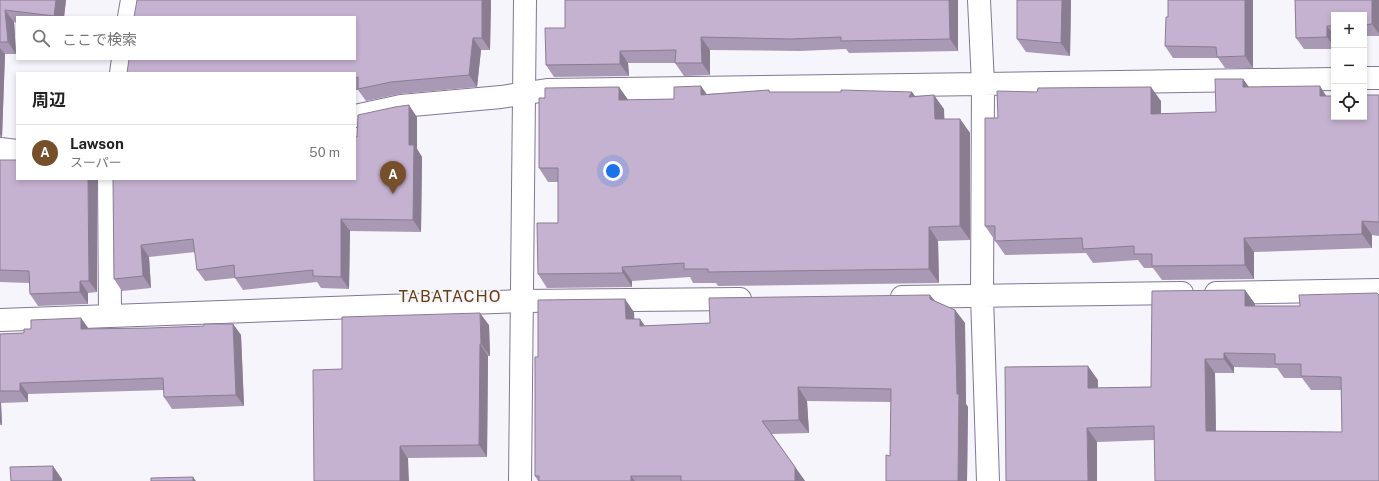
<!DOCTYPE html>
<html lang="ja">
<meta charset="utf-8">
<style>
body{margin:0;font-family:"Public Sans","Noto Sans JP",sans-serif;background:#f6f6f6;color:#222}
.controls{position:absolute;right:12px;top:12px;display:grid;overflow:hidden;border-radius:0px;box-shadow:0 2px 6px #0003}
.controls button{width:36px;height:36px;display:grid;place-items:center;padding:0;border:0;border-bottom:1px solid #e0e0e0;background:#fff;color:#222;font:20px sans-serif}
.you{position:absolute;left:613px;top:171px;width:14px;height:14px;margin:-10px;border:3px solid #fff;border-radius:50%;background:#1a73e8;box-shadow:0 0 0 6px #1a73e833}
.badge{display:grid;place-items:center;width:26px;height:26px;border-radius:50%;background:#75502b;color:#fff;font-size:13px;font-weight:700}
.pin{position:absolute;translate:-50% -33px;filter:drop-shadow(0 1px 2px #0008)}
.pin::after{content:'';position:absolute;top:21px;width:14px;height:12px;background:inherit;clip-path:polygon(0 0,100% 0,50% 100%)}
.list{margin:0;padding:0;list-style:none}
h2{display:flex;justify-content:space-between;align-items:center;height:52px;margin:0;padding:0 16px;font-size:17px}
h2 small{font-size:13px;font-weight:400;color:#767676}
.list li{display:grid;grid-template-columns:26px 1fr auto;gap:12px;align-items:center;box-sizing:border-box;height:56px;padding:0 16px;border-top:1px solid #e0e0e0}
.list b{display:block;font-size:15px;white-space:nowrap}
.list p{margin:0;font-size:13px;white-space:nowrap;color:#767676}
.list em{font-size:13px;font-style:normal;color:#767676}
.icon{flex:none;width:22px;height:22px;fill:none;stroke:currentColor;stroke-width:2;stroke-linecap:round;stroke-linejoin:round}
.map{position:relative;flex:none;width:1379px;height:481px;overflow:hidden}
.search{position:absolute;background:#fff;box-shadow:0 2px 6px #0003;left:16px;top:16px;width:340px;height:44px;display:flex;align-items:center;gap:10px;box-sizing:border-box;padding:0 14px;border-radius:0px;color:#767676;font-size:15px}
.panel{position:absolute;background:#fff;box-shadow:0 2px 6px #0003;left:16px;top:72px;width:340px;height:108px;border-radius:0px}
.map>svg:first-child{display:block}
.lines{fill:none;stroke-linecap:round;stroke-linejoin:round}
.street-casing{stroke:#817796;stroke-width:24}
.secondary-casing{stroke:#817796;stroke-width:24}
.street{stroke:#fff;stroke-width:22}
.secondary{stroke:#fff;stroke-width:22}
.wall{fill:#a999b4;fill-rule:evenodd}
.shaded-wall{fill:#8a7d92}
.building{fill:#c5b2d1;stroke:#8a7d92;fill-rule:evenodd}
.labels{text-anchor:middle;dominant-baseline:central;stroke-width:4;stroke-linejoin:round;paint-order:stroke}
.quarter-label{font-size:16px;letter-spacing:1px;fill:#653d10;stroke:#f7f5fc}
</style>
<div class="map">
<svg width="1379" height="481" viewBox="0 0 1379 481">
<rect width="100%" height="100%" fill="#f7f5fc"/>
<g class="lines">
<g class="street-casing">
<path id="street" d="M 979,0 L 983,84 L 982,296 L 988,481
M 129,17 L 132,0
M 121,73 L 123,59
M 1364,78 L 1379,78
M 355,116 L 401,106 L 501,97 L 547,90 L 1334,79
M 0,149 L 17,151
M 109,179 L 110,315
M 1216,293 L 1379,290
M 902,297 L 1182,293
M 0,320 L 521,301 L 740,299"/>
</g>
<g class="secondary-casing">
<path id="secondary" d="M 520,481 L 525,0"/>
</g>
<use href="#street" class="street"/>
<use href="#secondary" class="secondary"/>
</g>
<path class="wall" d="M 0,0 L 66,0 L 64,17 L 17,17 L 17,23 L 14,22 L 16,54 L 5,54 L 2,137 L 0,137 Z
M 491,0 L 490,50 L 481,50 L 477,87 L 400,94 L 366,101 L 358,90 L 355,90 L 355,73 Z
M 958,0 L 958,51 L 849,53 L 846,49 L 800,51 L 710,50 L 710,75 L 684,76 L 675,63 L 628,63 L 629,76 L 554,77 L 546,65 L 565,28 Z
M 1071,0 L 1070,56 L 1026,52 L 1017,39 Z
M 1253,0 L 1253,68 L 1225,68 L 1218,58 L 1173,58 L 1165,46 L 1168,17 Z
M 1295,0 L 1379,0 L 1379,36 L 1364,36 L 1364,15 L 1334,15 L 1334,49 L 1304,49 L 1296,38 Z
M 1243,79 L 1249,87 L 1326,96 L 1379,95 L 1379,236 L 1372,235 L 1372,248 L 1254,252 L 1254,279 L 1162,280 L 1153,268 L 1144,268 L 1138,260 L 1093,263 L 1086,253 L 1005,255 L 985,226 L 998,118 L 1161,101 L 1161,114 L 1216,112 Z
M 619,87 L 628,100 L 674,99 L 707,94 L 769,90 L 770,92 L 912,92 L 915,96 L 944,109 L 944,119 L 960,119 L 970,133 L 970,240 L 938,241 L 939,283 L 718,286 L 716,283 L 693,283 L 690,277 L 632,281 L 632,287 L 547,288 L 538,274 L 558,223 L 558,182 L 548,182 L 539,168 L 545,98 Z
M 417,117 L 417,149 L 422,157 L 421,232 L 350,231 L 349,289 L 321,288 L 317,282 L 243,290 L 235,278 L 205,281 L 197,270 L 195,252 L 149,257 L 151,288 L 122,291 L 114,279 L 113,179 L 357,137 Z
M 0,160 L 97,179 L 97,292 L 88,293 L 88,304 L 38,306 L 30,294 L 29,283 L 0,282 Z
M 1245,290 L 1255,304 L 1255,306 L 1300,306 L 1377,293 L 1379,481 L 1154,440 L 1097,442 L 1005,367 L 1098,380 L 1098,388 L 1151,387 ZM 1234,367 L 1277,368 L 1284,378 L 1302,378 L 1311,390 L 1341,390 L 1342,432 L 1216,431 L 1215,373 L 1234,373 Z
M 930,295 L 935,301 L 955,310 L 965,323 L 966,404 L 968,407 L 967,481 L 886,481 L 890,456 L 891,402 L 807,401 L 809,433 L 772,434 L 805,481 L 538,481 L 535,476 L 538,357 L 634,312 L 634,319 L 640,319 L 645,326 L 710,323 Z
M 233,324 L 241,335 L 244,406 L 172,409 L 164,397 L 164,390 L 28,394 L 28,402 L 1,403 L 2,425 L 0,425 L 0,334 L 24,333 L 88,329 L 150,328 L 204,326 Z
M 489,325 L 490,356 L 488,356 L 487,457 L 408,458 L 342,369 Z"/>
<path class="shaded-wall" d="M 56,0 L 66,0 L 64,17 L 55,17 L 54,16 Z
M 482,0 L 491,0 L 490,50 L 482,38 Z
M 949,0 L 958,0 L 958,51 L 950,39 Z
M 1062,0 L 1071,0 L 1070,56 L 1061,43 Z
M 1245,0 L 1253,0 L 1253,68 L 1245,56 Z
M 1372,0 L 1379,0 L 1379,34 L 1372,24 Z
M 5,10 L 14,22 L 16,54 L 8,42 Z
M 1327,26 L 1334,36 L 1334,47 L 1327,37 Z
M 701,37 L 710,50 L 710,75 L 702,63 Z
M 473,38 L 481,50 L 477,87 L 469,75 Z
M 0,48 L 5,54 L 2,137 L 0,134 Z
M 620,51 L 628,63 L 629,76 L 620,64 Z
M 1243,79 L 1253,93 L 1243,87 Z
M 701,86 L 711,100 L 701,95 Z
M 1320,86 L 1329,100 L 1320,96 Z
M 619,87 L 629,101 L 619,100 Z
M 1151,87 L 1161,101 L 1161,128 L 1151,114 Z
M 912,92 L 922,106 L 909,97 Z
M 934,95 L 944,109 L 945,133 L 935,119 Z
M 409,105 L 417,117 L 417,149 L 422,157 L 421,232 L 413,220 L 409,145 Z
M 960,119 L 970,133 L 970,240 L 960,226 Z
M 88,179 L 97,179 L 97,292 L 89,281 Z
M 341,219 L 350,231 L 349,289 L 341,277 Z
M 1362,221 L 1372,235 L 1372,248 L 1362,234 Z
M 929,227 L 938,241 L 939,283 L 929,269 Z
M 1244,238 L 1254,252 L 1254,279 L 1245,265 Z
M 141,245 L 149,257 L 151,288 L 143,276 Z
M 622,267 L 632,281 L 632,287 L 623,273 Z
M 80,281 L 88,293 L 88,304 L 80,292 Z
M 1245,290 L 1255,304 L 1255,320 L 1245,306 Z
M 930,295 L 940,308 L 930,299 Z
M 625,299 L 634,312 L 635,332 L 626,319 Z
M 955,310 L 965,323 L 966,404 L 968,407 L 967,481 L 958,481 L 957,394 Z
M 480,313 L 489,325 L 490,356 L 481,344 Z
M 81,318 L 89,329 L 81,329 Z
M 640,319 L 649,332 L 640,326 Z
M 233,324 L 241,335 L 244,406 L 236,395 Z
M 480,344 L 488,356 L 487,457 L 479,445 Z
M 1224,353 L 1234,367 L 1234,373 L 1224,359 Z
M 1205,359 L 1215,373 L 1216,445 L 1206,431 Z
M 1088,366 L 1098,380 L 1098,402 L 1088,388 Z
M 20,383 L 28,394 L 28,402 L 20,391 Z
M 798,387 L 807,401 L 809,433 L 799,420 Z
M 0,401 L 1,403 L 2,425 L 0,422 Z
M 1087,428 L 1097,442 L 1097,481 L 1088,481 Z
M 400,446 L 408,458 L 409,481 L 400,481 Z
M 53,466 L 62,479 L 62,481 L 53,481 Z
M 795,467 L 805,481 L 795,481 Z
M 631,476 L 635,481 L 631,481 Z
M 193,477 L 196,481 L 193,481 Z"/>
<path class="building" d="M 0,0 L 56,0 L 54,16 L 5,10 L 8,42 L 0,42 Z
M 137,0 L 482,0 L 482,38 L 473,38 L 469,75 L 391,82 L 358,89 L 358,77 L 355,78 L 355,73 L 127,73 L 129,59 L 355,59 L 355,17 L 134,17 Z
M 565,0 L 949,0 L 950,39 L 841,41 L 841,37 L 791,39 L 701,37 L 702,63 L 675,63 L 676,50 L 620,51 L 620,64 L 546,65 L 545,28 L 565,28 Z
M 1017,0 L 1062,0 L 1061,43 L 1017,39 Z
M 1168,0 L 1245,0 L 1245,56 L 1217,57 L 1216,47 L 1165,46 L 1166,17 L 1168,17 Z
M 1295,0 L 1372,0 L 1372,24 L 1364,25 L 1364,15 L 1334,15 L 1334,26 L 1327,26 L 1327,37 L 1296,38 Z
M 1215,79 L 1243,79 L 1243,87 L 1320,86 L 1320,96 L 1334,96 L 1334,117 L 1364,117 L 1364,95 L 1379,95 L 1379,222 L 1362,221 L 1362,234 L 1244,238 L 1245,265 L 1152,266 L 1152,254 L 1134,254 L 1134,246 L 1083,249 L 1082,238 L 995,241 L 995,226 L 985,226 L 985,118 L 998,118 L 997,91 L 1037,92 L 1038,88 L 1151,87 L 1151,114 L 1216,112 Z
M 701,86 L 701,95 L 769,90 L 769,92 L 841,92 L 841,90 L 912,92 L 909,97 L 934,95 L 935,119 L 960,119 L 960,226 L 929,227 L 929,269 L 708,272 L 708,269 L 684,269 L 684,263 L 622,267 L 623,273 L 538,274 L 537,223 L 558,223 L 558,168 L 539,168 L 539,98 L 545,98 L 545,88 L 619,87 L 619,100 L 674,99 L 674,87 Z
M 409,105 L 409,145 L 414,145 L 413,220 L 341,219 L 341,277 L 313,276 L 313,270 L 235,278 L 234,265 L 197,270 L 193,239 L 141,245 L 143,276 L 114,279 L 113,179 L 355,179 L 355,136 L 357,137 L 358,115 L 395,107 Z
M 0,160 L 17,160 L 17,179 L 88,179 L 89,281 L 80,281 L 80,292 L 30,294 L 29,271 L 0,270 Z
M 1245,290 L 1245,306 L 1300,306 L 1299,295 L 1377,293 L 1379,295 L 1379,481 L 1155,481 L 1154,426 L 1087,428 L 1088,481 L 1006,481 L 1005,367 L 1088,366 L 1088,388 L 1151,387 L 1152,291 ZM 1224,353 L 1275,354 L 1275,364 L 1301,364 L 1301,376 L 1341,377 L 1342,432 L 1206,431 L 1205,359 L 1224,359 Z
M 930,295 L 930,299 L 955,310 L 957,394 L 959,394 L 958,481 L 886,481 L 886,455 L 890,456 L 891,389 L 798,387 L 799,420 L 762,421 L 795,467 L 795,481 L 681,481 L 681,476 L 631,476 L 631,481 L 539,481 L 539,476 L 535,476 L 535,357 L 538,357 L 538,300 L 625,299 L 626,319 L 640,319 L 640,326 L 710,323 L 709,298 Z
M 480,313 L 481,344 L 480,344 L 479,445 L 400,446 L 400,481 L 314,481 L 313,370 L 342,369 L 342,317 Z
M 81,318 L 81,329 L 150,328 L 204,326 L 204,324 L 233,324 L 236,395 L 164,397 L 163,378 L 20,383 L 20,391 L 0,391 L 0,334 L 24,333 L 24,329 L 31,329 L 31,320 Z
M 53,466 L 53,481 L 11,481 L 10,467 Z
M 193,477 L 193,481 L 151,481 L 151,478 Z"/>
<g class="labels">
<g class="quarter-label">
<text x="450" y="296">TABATACHO</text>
</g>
</g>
</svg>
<div class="controls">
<button>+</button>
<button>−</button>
<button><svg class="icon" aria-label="locate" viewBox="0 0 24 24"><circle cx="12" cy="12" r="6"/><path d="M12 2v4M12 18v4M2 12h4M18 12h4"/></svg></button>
</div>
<div class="you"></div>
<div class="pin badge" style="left:393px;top:194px">A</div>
<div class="search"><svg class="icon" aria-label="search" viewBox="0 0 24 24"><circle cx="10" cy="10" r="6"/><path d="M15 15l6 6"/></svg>ここで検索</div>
<section class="panel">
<h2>周辺<small></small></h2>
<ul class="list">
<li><span class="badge">A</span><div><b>Lawson</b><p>スーパー</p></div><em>50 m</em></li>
</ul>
</section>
</div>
